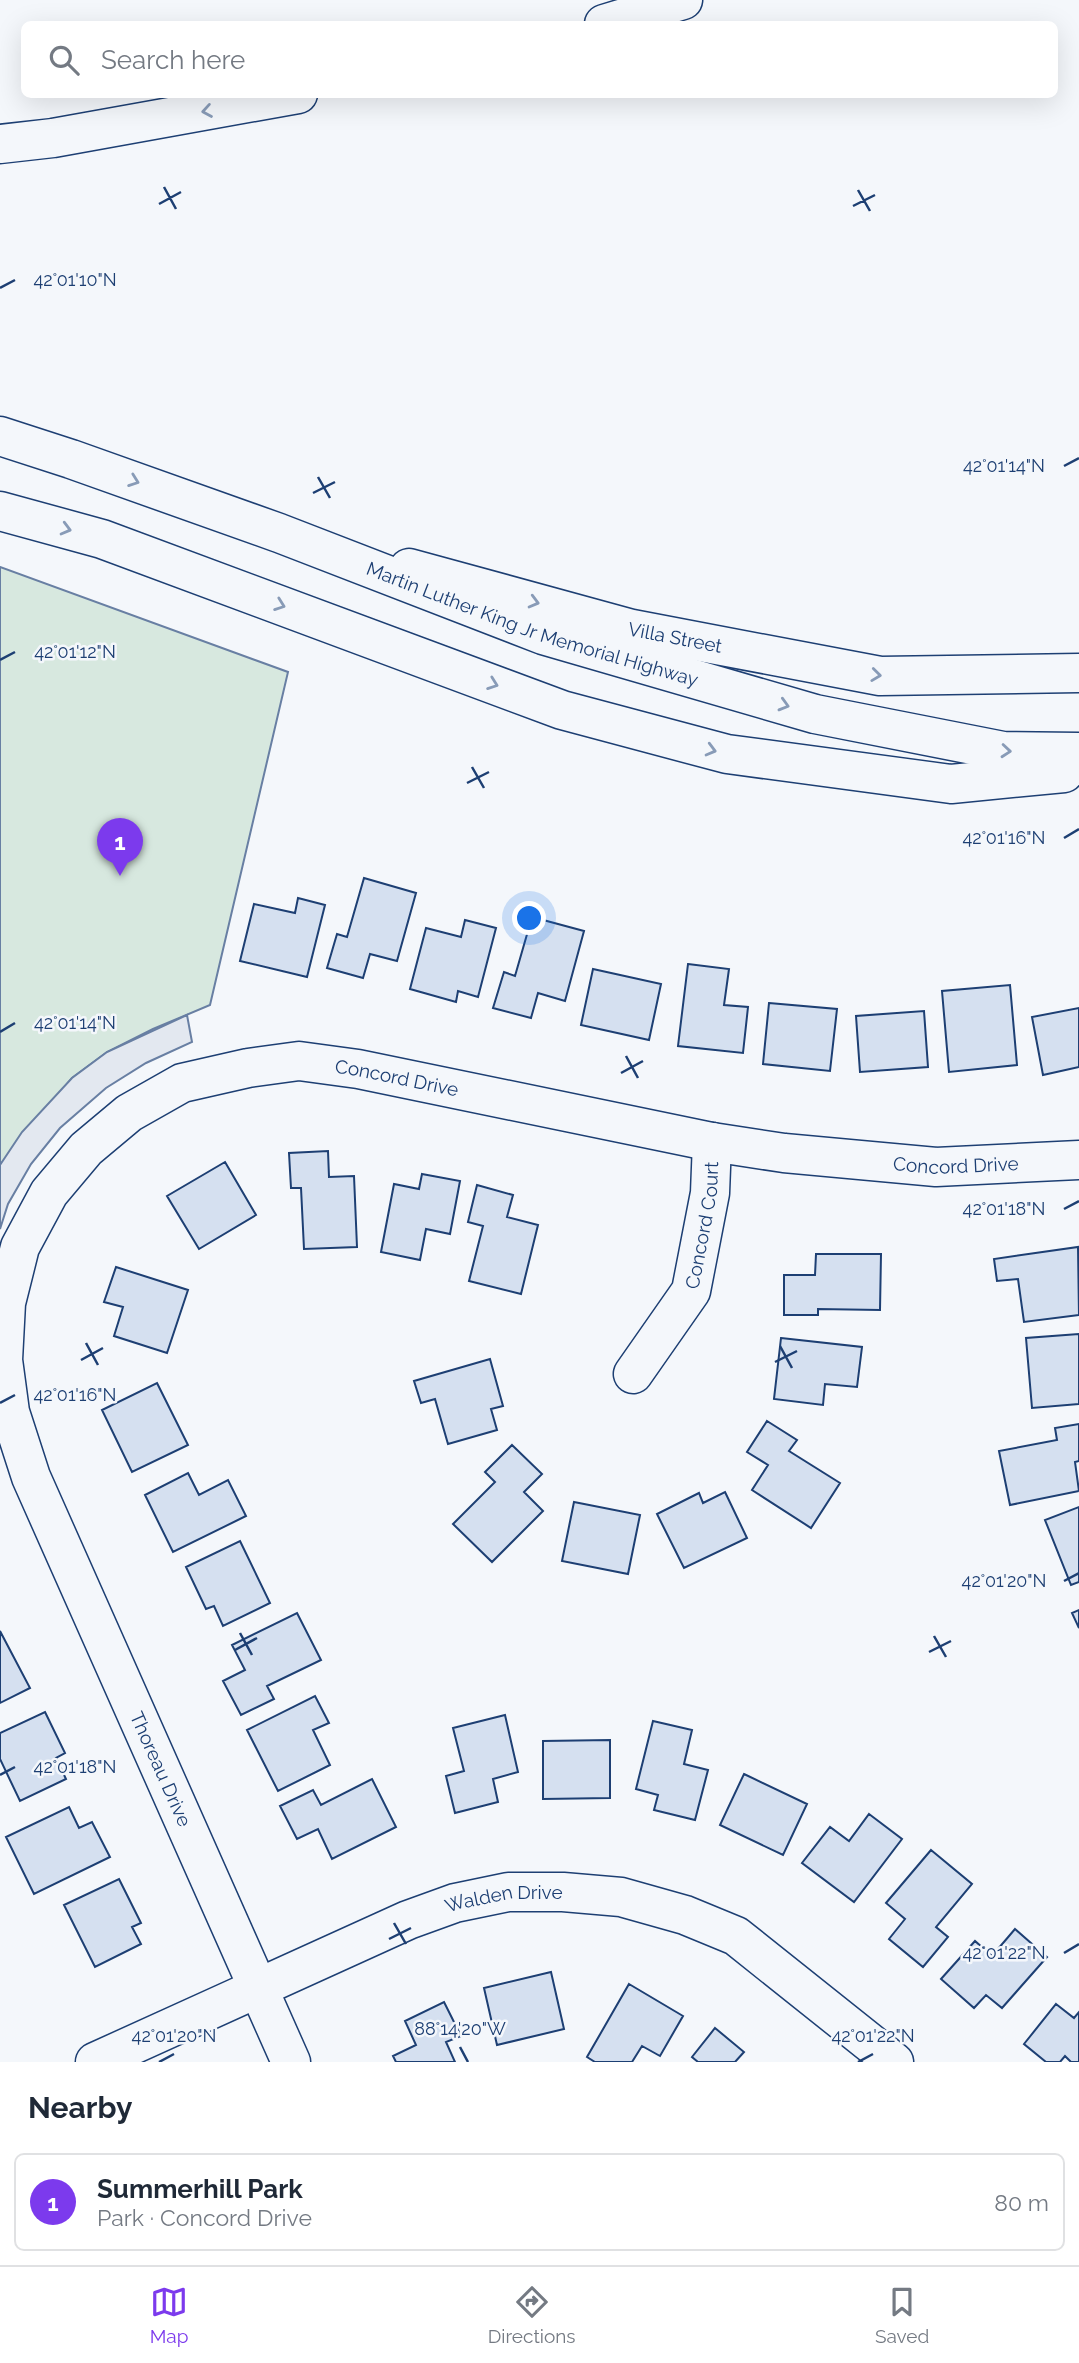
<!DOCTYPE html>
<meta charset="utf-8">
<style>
body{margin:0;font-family:Raleway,sans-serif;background:#f6f6f7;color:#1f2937}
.you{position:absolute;left:530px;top:919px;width:24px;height:24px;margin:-18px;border:5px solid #fff;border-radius:50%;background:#1a73e8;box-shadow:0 0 0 10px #1a73e833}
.badge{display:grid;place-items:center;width:46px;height:46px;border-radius:50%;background:#7c3aed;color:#fff;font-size:23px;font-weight:700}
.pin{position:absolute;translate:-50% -58px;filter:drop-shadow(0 2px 4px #0008)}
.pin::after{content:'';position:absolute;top:37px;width:24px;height:21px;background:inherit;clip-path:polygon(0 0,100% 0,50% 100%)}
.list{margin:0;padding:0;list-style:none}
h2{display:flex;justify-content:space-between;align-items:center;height:91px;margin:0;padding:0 28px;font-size:30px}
h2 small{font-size:23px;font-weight:400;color:#747a83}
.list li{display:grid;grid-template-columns:46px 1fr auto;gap:21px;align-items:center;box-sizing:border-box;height:98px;margin:0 14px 14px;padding:0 14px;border:2px solid #e0e1e3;border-radius:10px}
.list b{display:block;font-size:26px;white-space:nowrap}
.list p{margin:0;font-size:23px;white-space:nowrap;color:#747a83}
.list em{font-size:23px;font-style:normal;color:#747a83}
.icon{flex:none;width:38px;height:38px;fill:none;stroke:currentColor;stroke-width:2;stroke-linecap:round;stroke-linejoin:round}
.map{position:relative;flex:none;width:1079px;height:2062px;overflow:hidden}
.search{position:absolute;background:#fff;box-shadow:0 7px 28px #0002;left:21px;right:21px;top:21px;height:77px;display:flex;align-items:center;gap:18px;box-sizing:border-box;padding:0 24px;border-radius:10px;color:#747a83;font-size:26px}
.sheet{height:203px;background:#fff}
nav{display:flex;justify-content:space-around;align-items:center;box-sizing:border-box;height:98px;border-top:2px solid #e0e1e3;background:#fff;font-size:19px;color:#747a83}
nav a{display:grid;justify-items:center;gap:4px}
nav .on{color:#7c3aed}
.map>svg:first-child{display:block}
.green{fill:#d7e8df;stroke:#687fa3;stroke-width:2}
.parking{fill:#e3e8f0;stroke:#687fa3;stroke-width:2}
.building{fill:#d5e0f0;stroke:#1d3f73;stroke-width:2}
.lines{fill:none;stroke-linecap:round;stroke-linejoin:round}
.minor-casing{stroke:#1d3f73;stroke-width:41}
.major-casing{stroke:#1d3f73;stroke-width:41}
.highway-casing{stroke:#1d3f73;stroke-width:41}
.minor{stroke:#f4f7fb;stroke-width:38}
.major{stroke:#f4f7fb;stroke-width:38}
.highway{stroke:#f4f7fb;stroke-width:38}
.oneway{stroke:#889bb7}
.ticks{fill:none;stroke:#1d3f73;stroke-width:2.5}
.labels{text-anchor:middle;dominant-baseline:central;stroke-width:5;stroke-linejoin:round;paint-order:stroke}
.street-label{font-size:19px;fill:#1d3f73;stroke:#f4f7fb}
.ticks-label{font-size:18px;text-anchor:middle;fill:#1d3f73;stroke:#f4f7fb;stroke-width:5;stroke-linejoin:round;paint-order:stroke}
</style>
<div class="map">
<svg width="1079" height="2062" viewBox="0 0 1079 2062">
<rect width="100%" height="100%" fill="#f4f7fb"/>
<path class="green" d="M 0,567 L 288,672 L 210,1005 L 153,1029 L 107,1052 L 72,1078 L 0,1165 Z"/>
<path class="parking" d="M 187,1015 L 192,1042 L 146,1063 L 106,1088 L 60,1128 L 31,1164 L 8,1204 L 0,1229 L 0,1165 L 22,1132 L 72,1078 L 107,1052 Z"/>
<path class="building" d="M 364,878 L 416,893 L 397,961 L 370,954 L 363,978 L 327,968 L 337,934 L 347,937 Z
M 298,898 L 325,905 L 307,977 L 240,961 L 254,904 L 295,913 Z
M 532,917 L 584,931 L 565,1001 L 538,993 L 531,1018 L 493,1008 L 504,972 L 515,976 Z
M 465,920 L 496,928 L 478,997 L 458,991 L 456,1002 L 410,989 L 426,928 L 461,937 Z
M 688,964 L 729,969 L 724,1005 L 748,1007 L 743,1053 L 678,1046 Z
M 593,969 L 661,984 L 649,1040 L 581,1025 Z
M 1010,985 L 1017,1065 L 949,1072 L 942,991 Z
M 769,1003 L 837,1009 L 830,1071 L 763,1064 Z
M 1079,1008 L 1079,1067 L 1043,1075 L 1032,1017 Z
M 924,1011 L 928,1067 L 860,1072 L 856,1016 Z
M 328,1151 L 329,1177 L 354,1176 L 357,1247 L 304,1249 L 301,1188 L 291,1188 L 289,1153 Z
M 225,1162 L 256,1215 L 199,1249 L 167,1196 Z
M 422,1174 L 460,1181 L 450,1234 L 426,1229 L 420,1260 L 381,1252 L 394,1184 L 419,1189 Z
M 477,1185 L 513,1195 L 507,1217 L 538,1225 L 521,1294 L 469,1281 L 483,1226 L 468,1222 Z
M 1078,1247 L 1079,1315 L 1024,1322 L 1018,1279 L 997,1281 L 994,1259 Z
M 816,1254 L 881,1254 L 880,1310 L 818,1309 L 818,1315 L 784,1315 L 784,1275 L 815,1275 Z
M 116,1267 L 188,1290 L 167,1353 L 114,1336 L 123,1307 L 104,1302 Z
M 1079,1334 L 1079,1404 L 1032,1408 L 1026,1338 Z
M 781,1338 L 862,1347 L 857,1387 L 825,1384 L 823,1405 L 774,1399 Z
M 490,1359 L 503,1406 L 491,1409 L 497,1430 L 448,1444 L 435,1399 L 421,1403 L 414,1381 Z
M 157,1383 L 188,1445 L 132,1472 L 102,1410 Z
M 767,1421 L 797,1440 L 789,1451 L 840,1483 L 811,1528 L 752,1490 L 768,1465 L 747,1452 Z
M 1079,1424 L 1079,1461 L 1075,1462 L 1079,1491 L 1010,1505 L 999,1451 L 1057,1440 L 1055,1428 Z
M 512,1445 L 542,1474 L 524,1492 L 543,1511 L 492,1562 L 453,1524 L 495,1482 L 485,1472 Z
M 188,1473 L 199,1495 L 228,1480 L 246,1516 L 173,1552 L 145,1495 Z
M 725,1492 L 747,1538 L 684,1568 L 657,1514 L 699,1493 L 703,1503 Z
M 574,1502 L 640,1515 L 628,1574 L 562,1561 Z
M 1079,1507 L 1079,1582 L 1071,1585 L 1045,1520 Z
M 240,1541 L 270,1603 L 223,1626 L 214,1606 L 206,1609 L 186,1567 Z
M 1079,1610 L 1079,1628 L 1072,1613 Z
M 297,1613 L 321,1660 L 267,1686 L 274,1699 L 241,1715 L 223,1681 L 245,1670 L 232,1645 Z
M 0,1631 L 30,1688 L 0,1703 Z
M 315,1696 L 329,1723 L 313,1730 L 330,1765 L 278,1791 L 247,1730 Z
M 45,1712 L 65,1753 L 56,1758 L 66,1779 L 20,1801 L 0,1759 L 0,1733 Z
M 505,1715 L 518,1772 L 493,1779 L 498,1802 L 455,1813 L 446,1776 L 464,1771 L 453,1728 Z
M 653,1721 L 692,1730 L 684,1764 L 708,1770 L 695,1820 L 654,1810 L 658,1795 L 636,1789 Z
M 610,1740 L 610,1798 L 543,1799 L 543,1741 Z
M 744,1774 L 807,1804 L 783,1855 L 720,1825 Z
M 372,1779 L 396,1827 L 332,1859 L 318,1829 L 297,1839 L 280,1806 L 313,1790 L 321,1805 Z
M 69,1807 L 79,1828 L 92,1822 L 110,1857 L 34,1894 L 6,1837 Z
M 869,1814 L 902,1839 L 854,1902 L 802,1863 L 830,1827 L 849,1841 Z
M 931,1850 L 972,1884 L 936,1927 L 948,1937 L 923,1967 L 889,1939 L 905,1919 L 886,1903 Z
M 119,1879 L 141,1923 L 132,1927 L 141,1944 L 95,1967 L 64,1905 Z
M 1015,1929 L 1047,1957 L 1002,2008 L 986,1995 L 974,2008 L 941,1979 L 975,1941 L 992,1956 Z
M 551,1972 L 564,2029 L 497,2045 L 484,1988 Z
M 629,1984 L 683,2016 L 660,2056 L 642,2046 L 632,2062 L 595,2062 L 587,2057 Z
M 444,2002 L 461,2036 L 446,2042 L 455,2062 L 396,2062 L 393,2056 L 416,2045 L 405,2021 Z
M 1056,2004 L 1074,2018 L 1079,2012 L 1079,2062 L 1071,2062 L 1065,2056 L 1060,2062 L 1046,2062 L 1024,2044 Z
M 715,2028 L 744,2052 L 735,2062 L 698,2062 L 692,2057 Z"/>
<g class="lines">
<g class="minor-casing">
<g id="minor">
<path id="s1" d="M 633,1374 L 691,1291 L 710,1193 L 712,1142"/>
<path id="s2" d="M 95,2062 L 408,1920 L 455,1903 L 508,1892 L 563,1892 L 621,1897 L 685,1915 L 736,1936 L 894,2062"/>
<path id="s3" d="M 291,2062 L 31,1477 L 10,1412 L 3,1360 L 6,1303 L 20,1247 L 49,1193 L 86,1149 L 129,1113 L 182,1083 L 248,1068 L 299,1061 L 358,1069 L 712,1142 L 784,1153 L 936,1167 L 1079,1160"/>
</g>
</g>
<g class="major-casing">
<g id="major">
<path id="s4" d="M 409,568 L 632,629 L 880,676 L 1079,673"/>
</g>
</g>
<g class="highway-casing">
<g id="highway">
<path d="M 604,24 L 683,0"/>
<path d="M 0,144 L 53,138 L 298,94"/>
<path id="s5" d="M 0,436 L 71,459 L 279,533 L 543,635 L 815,714 L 1003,751 L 1079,752"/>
<path d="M 0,511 L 102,539 L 562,710 L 727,754 L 951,784 L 1064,773"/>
</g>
</g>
<use href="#minor" class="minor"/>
<use href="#major" class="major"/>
<use href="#highway" class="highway"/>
</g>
<defs><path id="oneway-chevron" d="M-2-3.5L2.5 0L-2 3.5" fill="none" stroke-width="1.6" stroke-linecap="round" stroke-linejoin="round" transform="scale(1.75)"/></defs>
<g class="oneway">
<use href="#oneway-chevron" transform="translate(207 111) rotate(170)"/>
<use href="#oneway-chevron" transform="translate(134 481) rotate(20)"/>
<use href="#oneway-chevron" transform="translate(66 529) rotate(15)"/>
<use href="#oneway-chevron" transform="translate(534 602) rotate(15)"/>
<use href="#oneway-chevron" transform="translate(280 605) rotate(20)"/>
<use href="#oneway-chevron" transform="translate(876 675) rotate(7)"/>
<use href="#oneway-chevron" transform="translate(493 684) rotate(20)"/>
<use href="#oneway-chevron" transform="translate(784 705) rotate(16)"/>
<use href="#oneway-chevron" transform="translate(711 750) rotate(15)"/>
<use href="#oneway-chevron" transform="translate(1006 751) rotate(5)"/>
</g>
<path class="ticks" d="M 164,187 L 176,209M 858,190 L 870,211M 159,204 L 181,192M 853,206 L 875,195M 0,288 L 15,280M 1064,466 L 1079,458M 318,477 L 330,498M 313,493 L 335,482M 0,660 L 15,652M 472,767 L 484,788M 467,783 L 489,772M 1064,838 L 1079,829M 0,1032 L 15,1023M 626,1056 L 638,1078M 621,1073 L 643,1061M 1064,1209 L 1079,1201M 86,1343 L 98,1365M 780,1346 L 792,1368M 81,1360 L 103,1348M 775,1362 L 797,1351M 0,1403 L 15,1395M 1064,1581 L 1079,1573M 240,1633 L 252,1655M 934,1636 L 946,1657M 235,1650 L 257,1638M 929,1652 L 951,1641M 0,1775 L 15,1767M 394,1923 L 406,1944M 389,1939 L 411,1928M 1064,1953 L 1079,1944M 460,2047 L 468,2062M 159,2062 L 174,2054M 858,2062 L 873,2054"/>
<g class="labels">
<g class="street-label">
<text stroke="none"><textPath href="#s5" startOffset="565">Martin Luther King Jr Memorial Highway</textPath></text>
<text stroke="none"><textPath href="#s4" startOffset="275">Villa Street</textPath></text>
<text stroke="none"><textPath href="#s3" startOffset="1330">Concord Drive</textPath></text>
<text stroke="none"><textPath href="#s3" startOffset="1897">Concord Drive</textPath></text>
<text stroke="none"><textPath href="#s1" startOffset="168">Concord Court</textPath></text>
<text transform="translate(161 1769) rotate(66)">Thoreau Drive</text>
<text stroke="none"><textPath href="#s2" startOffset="443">Walden Drive</textPath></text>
</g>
</g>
<g class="ticks-label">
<text x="75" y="286">42°01'10"N</text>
<text x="1004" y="472">42°01'14"N</text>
<text x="75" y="658">42°01'12"N</text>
<text x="1004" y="844">42°01'16"N</text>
<text x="75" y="1029">42°01'14"N</text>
<text x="1004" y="1215">42°01'18"N</text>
<text x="75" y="1401">42°01'16"N</text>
<text x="1004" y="1587">42°01'20"N</text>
<text x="75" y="1773">42°01'18"N</text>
<text x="1004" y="1959">42°01'22"N</text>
<text x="460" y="2035">88°14'20"W</text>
<text x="174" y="2042">42°01'20"N</text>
<text x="873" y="2042">42°01'22"N</text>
</g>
</svg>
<div class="you"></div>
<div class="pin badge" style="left:120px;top:876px">1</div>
<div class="search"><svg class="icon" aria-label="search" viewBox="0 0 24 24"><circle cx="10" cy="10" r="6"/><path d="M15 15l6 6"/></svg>Search here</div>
</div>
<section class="sheet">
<h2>Nearby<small></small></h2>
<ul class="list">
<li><span class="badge">1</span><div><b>Summerhill Park</b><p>Park · Concord Drive</p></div><em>80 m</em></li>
</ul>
</section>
<nav>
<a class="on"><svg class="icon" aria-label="map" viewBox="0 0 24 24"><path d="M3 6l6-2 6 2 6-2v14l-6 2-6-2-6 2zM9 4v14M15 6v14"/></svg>Map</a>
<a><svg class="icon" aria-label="directions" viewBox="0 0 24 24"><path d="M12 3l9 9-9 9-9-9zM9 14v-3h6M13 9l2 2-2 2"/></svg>Directions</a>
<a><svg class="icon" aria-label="saved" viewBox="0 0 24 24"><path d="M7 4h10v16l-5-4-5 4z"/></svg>Saved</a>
</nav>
